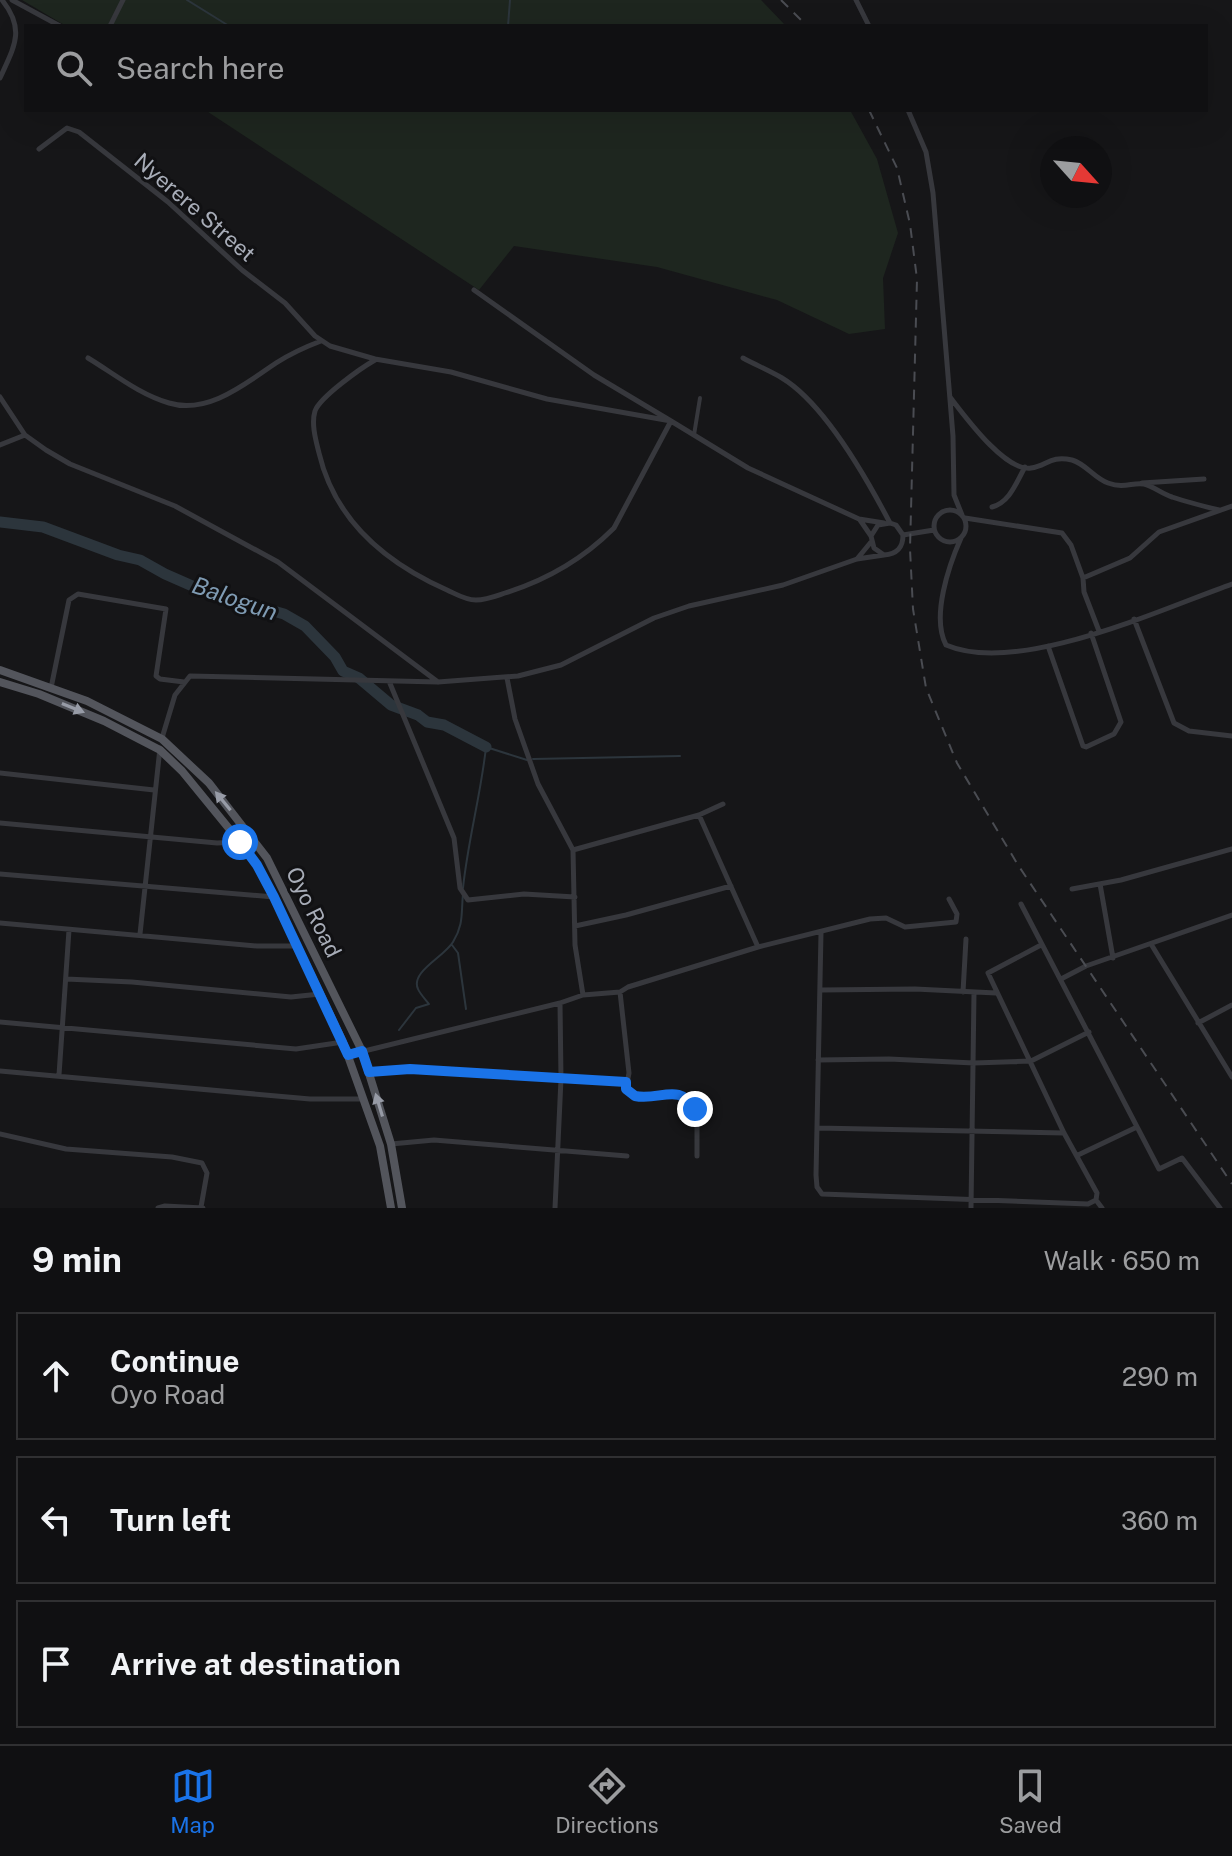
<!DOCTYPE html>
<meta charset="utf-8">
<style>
body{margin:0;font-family:"Public Sans",sans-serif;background:#19191b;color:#f1f3f6}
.compass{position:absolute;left:1040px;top:136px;width:72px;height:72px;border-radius:50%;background:#101012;box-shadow:0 8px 32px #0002;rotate:117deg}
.stop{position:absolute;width:24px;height:24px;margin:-18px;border:6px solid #1a73e8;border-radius:50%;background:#fff}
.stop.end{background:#1a73e8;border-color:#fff;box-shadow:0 2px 8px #0008}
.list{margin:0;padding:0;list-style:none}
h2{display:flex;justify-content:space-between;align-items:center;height:104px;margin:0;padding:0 32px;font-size:34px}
h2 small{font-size:26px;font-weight:400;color:#9c9d9f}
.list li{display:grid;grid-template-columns:52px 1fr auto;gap:24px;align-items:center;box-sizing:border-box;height:128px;margin:0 16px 16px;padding:0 16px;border:2px solid #303032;border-radius:0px}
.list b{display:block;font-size:30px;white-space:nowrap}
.list p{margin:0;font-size:26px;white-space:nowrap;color:#9c9d9f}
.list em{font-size:26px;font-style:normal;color:#9c9d9f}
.icon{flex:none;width:44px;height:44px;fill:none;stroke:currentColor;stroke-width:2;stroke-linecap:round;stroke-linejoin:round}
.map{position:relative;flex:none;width:1232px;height:1208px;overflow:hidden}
.search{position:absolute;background:#101012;box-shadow:0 8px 32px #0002;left:24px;right:24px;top:24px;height:88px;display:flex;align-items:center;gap:20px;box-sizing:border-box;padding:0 28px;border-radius:0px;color:#9c9d9f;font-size:30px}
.sheet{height:536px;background:#101012}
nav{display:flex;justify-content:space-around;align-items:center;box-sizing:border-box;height:112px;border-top:2px solid #303032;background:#101012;font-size:22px;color:#9c9d9f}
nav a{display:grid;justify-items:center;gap:4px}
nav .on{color:#1a73e8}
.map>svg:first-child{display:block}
.green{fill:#1e261f}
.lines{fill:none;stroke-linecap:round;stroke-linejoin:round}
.stream{stroke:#2c353c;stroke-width:2}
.river{stroke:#2c353c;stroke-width:11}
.pedestrian{stroke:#37383d;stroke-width:4}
.minor{stroke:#37383d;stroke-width:5}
.primary{stroke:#53555c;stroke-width:8}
.rail{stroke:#4a4c52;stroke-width:2;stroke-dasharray:10 8;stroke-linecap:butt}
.oneway{fill:#979ba6}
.route{stroke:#1a73e8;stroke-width:10}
.labels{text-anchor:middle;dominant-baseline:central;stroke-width:6;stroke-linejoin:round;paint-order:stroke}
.street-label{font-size:22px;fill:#a8adb8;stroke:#111113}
.water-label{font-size:24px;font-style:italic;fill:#7f9bb3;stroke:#111113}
</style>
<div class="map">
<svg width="1232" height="1208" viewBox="0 0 1232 1208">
<rect width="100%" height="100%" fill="#161618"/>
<path class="green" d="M 22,0 L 761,0 L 786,26 L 66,26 Z
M 205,110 L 850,110 L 877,159 L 898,233 L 883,278 L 885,329 L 849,334 L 777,300 L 657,267 L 514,246 L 479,290 Z"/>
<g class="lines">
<path class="stream" d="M 187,0 L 229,26
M 508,26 L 510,0
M 533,759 L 680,756
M 463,888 C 468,840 481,794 486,747 L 527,760
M 452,945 L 458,953 L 466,1009
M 399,1030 L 416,1008 L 429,1004 C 426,1000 420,994 418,989 C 410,972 444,957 453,942 C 464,924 461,913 463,894"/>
<path class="river" d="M 0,522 L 43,527 L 118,555 L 140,560 L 165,574 L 206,592 L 284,614 L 305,626 L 335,657 L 343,671 L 359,678 L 391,705 L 418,715 L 427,722 L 444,725 L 486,747"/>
<path class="pedestrian" d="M 694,435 L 700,398"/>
<path class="minor" d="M 12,0 L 60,26
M 856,0 L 869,26
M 110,26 L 123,0
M 0,78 C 14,47 26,30 2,0
M 908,110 L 926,152 L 933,193 L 953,436 L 954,495 L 962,515
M 39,149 L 67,128 L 79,132 L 168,202 L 242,270 L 285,303 L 315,336 L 330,346 L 375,359 L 451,372 L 547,399 L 671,421 L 748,468 L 859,519 L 884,523
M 88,358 C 113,373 140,395 169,403 C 208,415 246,383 276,363 C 290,354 305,347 321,341
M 743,358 C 756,365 770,371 782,378 C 825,404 867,479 890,523 L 896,525 L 903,535 C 903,548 897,554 884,555 L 874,548 L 871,536 L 878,525 L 890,523
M 375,360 C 361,368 320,397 315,411 C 311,424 316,441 319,453 C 335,521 386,563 447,590 C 456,594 465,600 476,600 C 486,600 496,596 505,593 C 547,580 583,559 614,528 L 671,421 L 594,375 L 474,290
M 0,397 L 25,435 L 46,450 L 70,464 L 175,506 L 278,562 L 438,682
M 950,397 C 964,415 1005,472 1031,468 C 1047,466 1050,455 1072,460 C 1086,464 1094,478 1108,483 C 1125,489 1132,482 1144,484 C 1153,486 1162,494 1172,497 C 1187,502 1203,506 1219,510
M 0,445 L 25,435
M 1142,483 L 1204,479
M 992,507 C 1010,502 1016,483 1025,467
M934 526a16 16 0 1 1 32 0a16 16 0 1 1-32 0Z
M 965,518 L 1062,533 L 1071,545 L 1083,578
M 860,520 L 871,536
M 903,535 L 934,530
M 961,538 C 949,565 931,617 946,645 C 1018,676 1161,609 1232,584
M 857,559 L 871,542
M 1134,619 L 1174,723 L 1189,731 L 1232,736
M 1099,631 L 1084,592 L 1083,578 L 1130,558 L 1159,532 L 1232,506
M 1048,646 L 1083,746 L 1086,747 L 1114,734 L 1121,722 L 1091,633
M 507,678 L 515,719 L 538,784 L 573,850 L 575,945 L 583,995
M 389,681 L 454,838 L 460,888 L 468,900 L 524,894 L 575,897
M 51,688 L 69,600 L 78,594 L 166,609 L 156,676 L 160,679 L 184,682
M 162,738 L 175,695 L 190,676 L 438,682 L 518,676 L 561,665 L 654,618 L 689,606 L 783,585 L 857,559 L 884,555
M 0,773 L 154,790
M 699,815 L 758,947
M 0,823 L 217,843 L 239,842
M 573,850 L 699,815 L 723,804
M 0,874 L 274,897
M 1100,884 L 1113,958
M 1072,889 L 1121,880 L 1232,849
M 1021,904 L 1159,1169 L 1182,1158 L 1220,1208
M 0,923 L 257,946 L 296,946
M 575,926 L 626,915 L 731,886
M 821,933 L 816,1175 L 817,1187 L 822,1194 L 1088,1204 L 1096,1200 L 1097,1193 L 1064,1133 L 988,973 L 1041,945
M 140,934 L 160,748
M 1151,944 L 1232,1077
M 66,979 L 132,982 L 291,997 L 320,994
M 1061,979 L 1086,966 L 1232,915
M 821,990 L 915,989 L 996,993
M 620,992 L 629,1073 L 626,1089 C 645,1107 669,1086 689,1099 L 697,1115 L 697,1156
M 963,992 L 966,939
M 0,1022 L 296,1049 L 343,1042
M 1198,1023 L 1232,1005
M 348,1055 L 560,1003 L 583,995 L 620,992 L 628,987 L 758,947 L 870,919 L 886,918 L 905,927 L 956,922 L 957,914 L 949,899
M 818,1060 L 889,1059 L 974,1063 L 1031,1061 L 1089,1032
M 0,1071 L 310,1099 L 364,1099
M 369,1072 L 410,1069 L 626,1082
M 59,1075 L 69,930
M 817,1128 L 1064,1133
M 0,1134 L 66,1149 L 172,1157 L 202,1163 L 207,1173 L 201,1207
M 391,1144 L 434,1140 L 627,1156
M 1078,1155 L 1137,1127
M 1096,1200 L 1102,1208
M 158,1208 L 165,1206 L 203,1208
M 555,1208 L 561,1079 L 560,1003
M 971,1208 L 974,993"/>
<path class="primary" d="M 0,670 L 87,701 L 162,739 L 209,783 L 267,858 L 362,1051 L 391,1144 L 402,1208
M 0,682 L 39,694 L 104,721 L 160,750 L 182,771 L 240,842 L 257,865 L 274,897 L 343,1042 L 380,1146 L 391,1208"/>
<path class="rail" d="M 781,0 L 807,26
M 869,110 L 897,168 L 910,224 L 917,279 L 910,549 L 913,609 L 926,688 L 957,763 L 1018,865 L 1232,1184"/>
</g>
<defs><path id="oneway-solid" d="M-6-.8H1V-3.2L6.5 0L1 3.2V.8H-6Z" transform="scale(2)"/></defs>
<g class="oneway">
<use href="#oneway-solid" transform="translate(73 708) rotate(22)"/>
<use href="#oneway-solid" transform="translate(223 801) rotate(-129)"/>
<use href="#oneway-solid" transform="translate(379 1105) rotate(-107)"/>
</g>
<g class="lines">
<path class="route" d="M 240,842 L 257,865 L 274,897 L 348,1055 L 362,1051 L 369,1072 L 410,1069 L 626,1082 L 626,1089 L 635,1096 C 660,1101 679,1082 695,1109"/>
</g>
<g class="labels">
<g class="street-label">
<text transform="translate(195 207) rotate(41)">Nyerere Street</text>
<text transform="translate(314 912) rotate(64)">Oyo Road</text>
</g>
<g class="water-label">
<text transform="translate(235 598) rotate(19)">Balogun</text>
</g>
</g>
</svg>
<svg class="compass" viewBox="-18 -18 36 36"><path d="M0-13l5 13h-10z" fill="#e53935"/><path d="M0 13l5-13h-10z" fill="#9c9d9f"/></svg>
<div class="stop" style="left:240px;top:842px"></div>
<div class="stop end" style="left:695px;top:1109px"></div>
<div class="search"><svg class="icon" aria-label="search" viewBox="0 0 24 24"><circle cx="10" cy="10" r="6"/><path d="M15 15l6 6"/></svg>Search here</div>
</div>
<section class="sheet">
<h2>9 min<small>Walk · 650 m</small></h2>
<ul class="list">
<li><svg class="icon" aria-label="ahead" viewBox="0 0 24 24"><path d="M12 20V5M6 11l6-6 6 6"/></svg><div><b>Continue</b><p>Oyo Road</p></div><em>290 m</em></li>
<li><svg class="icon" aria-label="left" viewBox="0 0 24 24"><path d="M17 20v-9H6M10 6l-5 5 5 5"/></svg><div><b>Turn left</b></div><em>360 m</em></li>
<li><svg class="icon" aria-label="arrive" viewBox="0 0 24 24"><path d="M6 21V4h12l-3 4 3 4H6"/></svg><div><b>Arrive at destination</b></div></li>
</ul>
</section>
<nav>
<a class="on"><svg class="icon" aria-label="map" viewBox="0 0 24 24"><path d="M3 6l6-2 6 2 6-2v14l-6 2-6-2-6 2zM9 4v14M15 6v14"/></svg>Map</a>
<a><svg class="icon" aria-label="directions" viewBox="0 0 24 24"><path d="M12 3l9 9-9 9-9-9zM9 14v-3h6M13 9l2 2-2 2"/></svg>Directions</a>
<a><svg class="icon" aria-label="saved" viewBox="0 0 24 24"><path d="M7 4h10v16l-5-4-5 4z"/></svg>Saved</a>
</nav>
